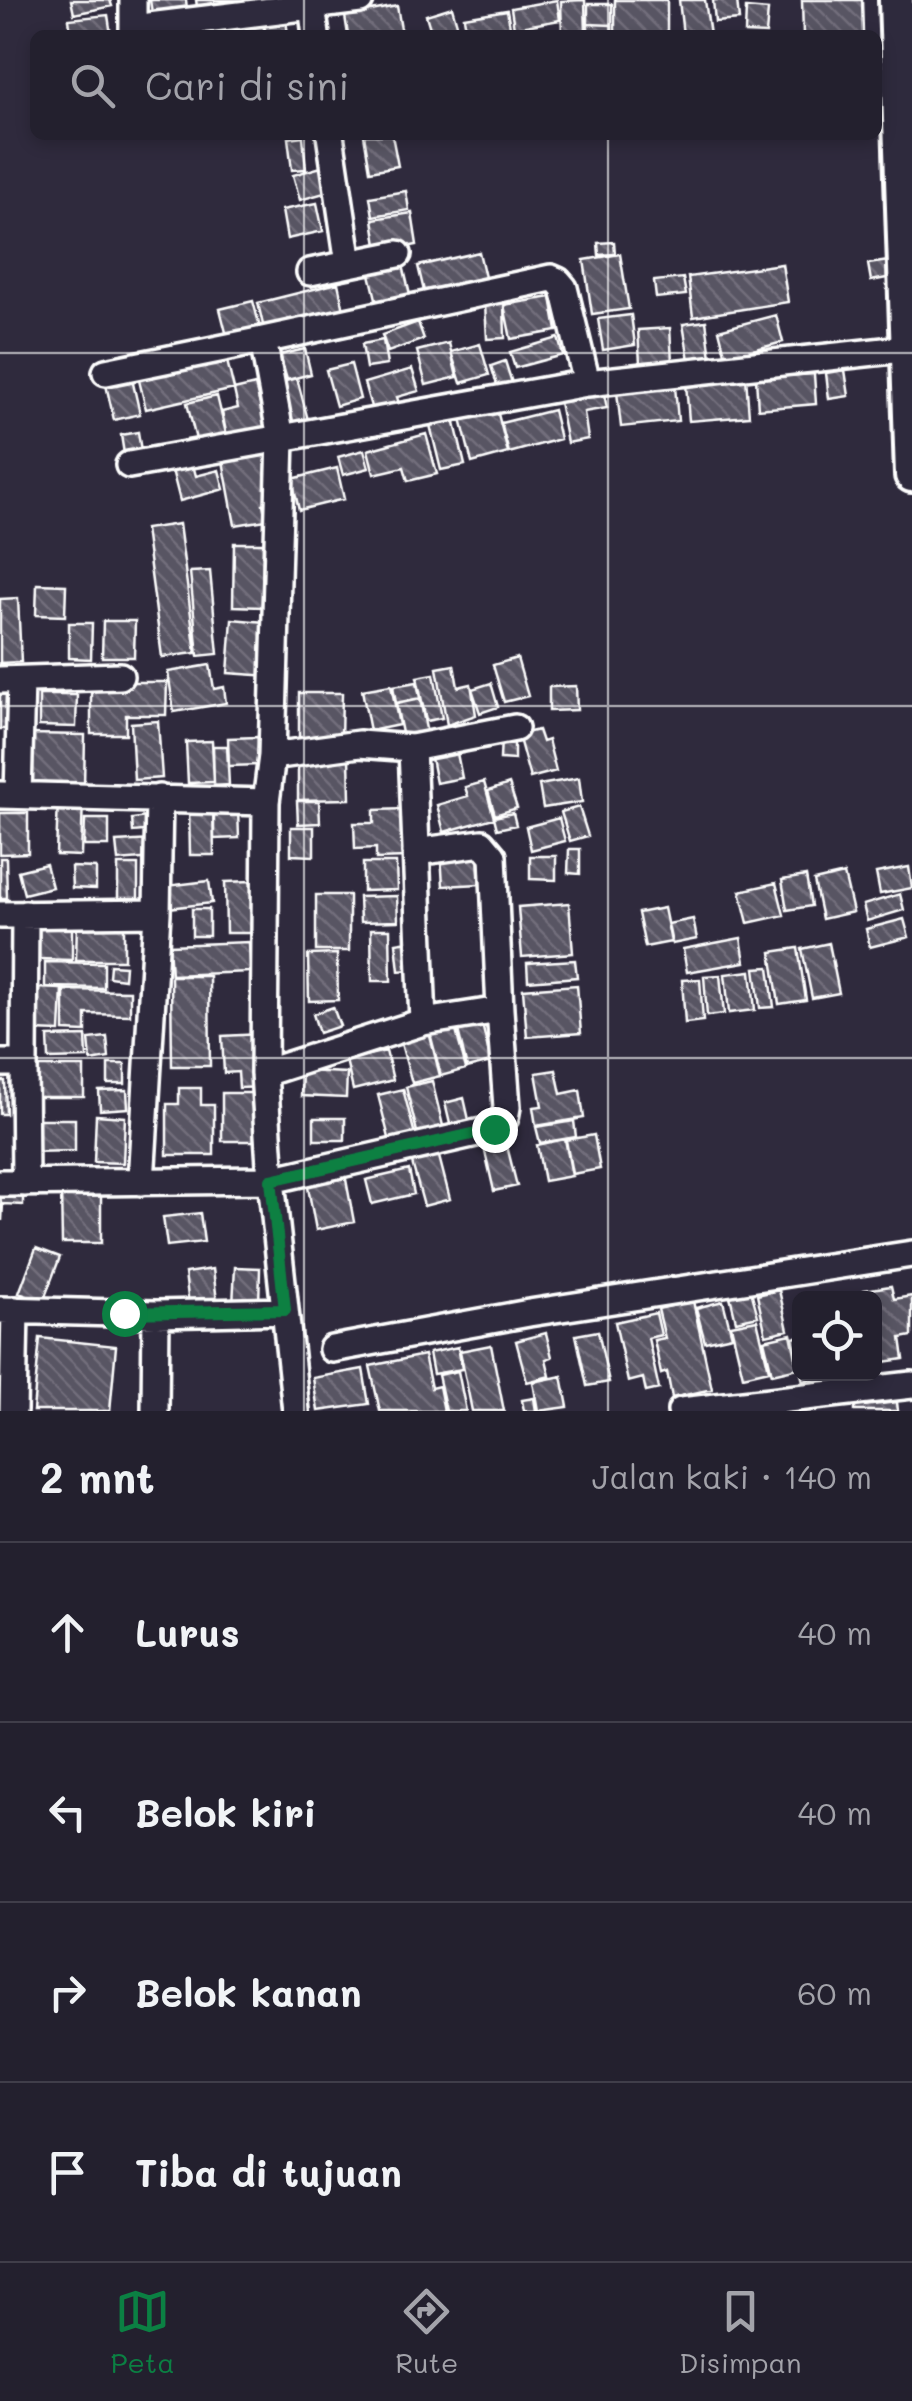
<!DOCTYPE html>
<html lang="id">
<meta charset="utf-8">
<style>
body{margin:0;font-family:Mali,sans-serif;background:#2b2836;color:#f1f3f6}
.controls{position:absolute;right:30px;bottom:30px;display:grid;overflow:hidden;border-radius:15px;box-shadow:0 5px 15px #0003}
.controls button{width:90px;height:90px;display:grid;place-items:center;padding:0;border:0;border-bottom:2px solid #403e4a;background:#23202e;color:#f1f3f6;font:50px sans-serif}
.stop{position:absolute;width:30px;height:30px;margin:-22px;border:8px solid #0b8043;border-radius:50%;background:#fff}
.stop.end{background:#0b8043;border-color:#fff;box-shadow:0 2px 10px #0008}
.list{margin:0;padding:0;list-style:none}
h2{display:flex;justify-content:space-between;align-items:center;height:130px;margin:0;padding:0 40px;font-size:42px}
h2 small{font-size:32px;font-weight:400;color:#a3a3aa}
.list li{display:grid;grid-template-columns:65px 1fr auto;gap:30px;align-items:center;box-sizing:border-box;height:180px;padding:0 40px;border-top:2px solid #403e4a}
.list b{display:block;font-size:38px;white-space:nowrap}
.list em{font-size:32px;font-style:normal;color:#a3a3aa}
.icon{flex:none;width:55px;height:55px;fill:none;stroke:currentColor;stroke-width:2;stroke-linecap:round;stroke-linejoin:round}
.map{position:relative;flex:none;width:912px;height:1411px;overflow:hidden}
.search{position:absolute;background:#23202e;box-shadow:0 5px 15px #0003;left:30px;right:30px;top:30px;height:110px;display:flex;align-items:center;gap:25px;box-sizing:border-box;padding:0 35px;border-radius:15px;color:#a3a3aa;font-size:38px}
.sheet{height:850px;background:#23202e}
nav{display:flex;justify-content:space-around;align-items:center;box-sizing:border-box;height:140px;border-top:2px solid #403e4a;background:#23202e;font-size:28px;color:#a3a3aa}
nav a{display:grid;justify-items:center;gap:5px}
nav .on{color:#0b8043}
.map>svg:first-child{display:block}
.building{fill:url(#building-back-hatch);stroke:#fff;stroke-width:2.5}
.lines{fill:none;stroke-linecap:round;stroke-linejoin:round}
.minor-casing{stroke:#fff;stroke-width:32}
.major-casing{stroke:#fff;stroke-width:40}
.minor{stroke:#2f2a3d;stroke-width:25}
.major{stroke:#2f2a3d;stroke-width:32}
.route{stroke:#0b8043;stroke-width:12}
.grid{fill:none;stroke:#fff;stroke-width:2.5;stroke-opacity:0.55}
</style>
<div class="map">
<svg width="912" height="1411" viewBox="0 0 912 1411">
<defs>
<pattern id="building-back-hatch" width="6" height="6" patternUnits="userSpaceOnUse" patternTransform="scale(2.5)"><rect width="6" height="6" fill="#595564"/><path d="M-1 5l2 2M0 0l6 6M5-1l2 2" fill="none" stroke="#726e7b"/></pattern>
</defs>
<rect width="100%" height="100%" fill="#2f2a3d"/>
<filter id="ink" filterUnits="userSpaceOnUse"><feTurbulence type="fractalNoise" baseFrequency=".01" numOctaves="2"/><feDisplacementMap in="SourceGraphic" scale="20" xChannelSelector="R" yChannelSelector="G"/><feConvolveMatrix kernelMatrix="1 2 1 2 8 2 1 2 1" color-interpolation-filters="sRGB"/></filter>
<g filter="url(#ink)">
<path class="building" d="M 71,0 L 110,0 L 112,6 L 74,14 Z
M 150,0 L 186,0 L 187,9 L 152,13 Z
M 196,0 L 238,0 L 239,6 L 198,13 Z
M 557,0 L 560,20 L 514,28 L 511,8 Z
M 585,0 L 586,35 L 562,35 L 561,1 Z
M 615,0 L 667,0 L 667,35 L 615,35 Z
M 679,0 L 705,0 L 710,35 L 683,35 Z
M 713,0 L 737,0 L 739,20 L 715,22 Z
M 802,0 L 862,0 L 863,34 L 803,35 Z
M 588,4 L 612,4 L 612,25 L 588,24 Z
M 397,6 L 402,35 L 348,35 L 345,16 Z
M 452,7 L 460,35 L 432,35 L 426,15 Z
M 746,8 L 768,10 L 766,34 L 745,33 Z
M 507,10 L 511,32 L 467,35 L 464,17 Z
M 108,15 L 111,35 L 71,35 L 69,19 Z
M 286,20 L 288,35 L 266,35 L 264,23 Z
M 263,23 L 265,35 L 242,35 L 240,27 Z
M 588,24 L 612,25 L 612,35 L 588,35 Z
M 364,135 L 392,135 L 398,166 L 370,171 Z
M 303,136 L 306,169 L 292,170 L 288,138 Z
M 328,165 L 335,190 L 300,200 L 293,175 Z
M 406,191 L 409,210 L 373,216 L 370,197 Z
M 317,203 L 323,231 L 287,239 L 282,210 Z
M 412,213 L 417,245 L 378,252 L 373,219 Z
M 614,242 L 615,254 L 599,255 L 598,243 Z
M 479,252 L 488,290 L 427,304 L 418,266 Z
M 620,254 L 629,309 L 592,314 L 584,260 Z
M 889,261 L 892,277 L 871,281 L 868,264 Z
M 782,264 L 788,302 L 693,317 L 688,277 Z
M 403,265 L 411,299 L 378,307 L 370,274 Z
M 683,278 L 686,295 L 656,298 L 654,281 Z
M 338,283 L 345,315 L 265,334 L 258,303 Z
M 551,297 L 557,331 L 511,339 L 504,305 Z
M 253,301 L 262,335 L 229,344 L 220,309 Z
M 504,303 L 505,338 L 487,339 L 485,304 Z
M 631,315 L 635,345 L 603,350 L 598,319 Z
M 776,315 L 783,342 L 726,357 L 719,330 Z
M 706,321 L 711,357 L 689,360 L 683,324 Z
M 418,322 L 424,339 L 388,352 L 382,335 Z
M 670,328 L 672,361 L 640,363 L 638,330 Z
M 558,338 L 563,355 L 515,368 L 510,352 Z
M 383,340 L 387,365 L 366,368 L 362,344 Z
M 449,343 L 457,377 L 426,385 L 417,351 Z
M 480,344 L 489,375 L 461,383 L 451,352 Z
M 305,349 L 311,374 L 287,380 L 280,355 Z
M 226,357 L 234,389 L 146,409 L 138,376 Z
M 505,361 L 513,386 L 499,391 L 491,366 Z
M 351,364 L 360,399 L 336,406 L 326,370 Z
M 412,369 L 419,391 L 397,397 L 401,410 L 374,417 L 364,383 Z
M 130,370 L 140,414 L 114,420 L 104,376 Z
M 845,370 L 849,396 L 829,399 L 826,373 Z
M 814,374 L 816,404 L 758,409 L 756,378 Z
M 746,377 L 749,416 L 689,421 L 686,383 Z
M 297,378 L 308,420 L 285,426 L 274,384 Z
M 255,385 L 267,433 L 228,442 L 222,412 L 238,408 L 234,390 Z
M 675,386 L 678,421 L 621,427 L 617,392 Z
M 603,389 L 607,408 L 584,412 L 588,439 L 567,443 L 558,397 Z
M 217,396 L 228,442 L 198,448 L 187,403 Z
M 496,406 L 508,453 L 472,463 L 460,415 Z
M 553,410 L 560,439 L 509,453 L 501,423 Z
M 453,415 L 465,465 L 441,470 L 429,421 Z
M 138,432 L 142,457 L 125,460 L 121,435 Z
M 426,434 L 437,474 L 408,481 L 404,467 L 374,474 L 368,450 Z
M 268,441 L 279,501 L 263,504 L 266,520 L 235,525 L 221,450 Z
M 364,450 L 369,468 L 343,475 L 338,457 Z
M 192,461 L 196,476 L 219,470 L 224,489 L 180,501 L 171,466 Z
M 337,468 L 344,499 L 299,510 L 292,479 Z
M 179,524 L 196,653 L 162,657 L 145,529 Z
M 234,543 L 263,543 L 262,607 L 233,606 Z
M 210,571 L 218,654 L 198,656 L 190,572 Z
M 37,584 L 66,585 L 65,616 L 36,615 Z
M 18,598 L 21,662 L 0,663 L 0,599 Z
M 232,619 L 275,623 L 271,676 L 228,673 Z
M 103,621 L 135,621 L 134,657 L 102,657 Z
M 69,623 L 92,623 L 91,659 L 69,658 Z
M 517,658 L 528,696 L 504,702 L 493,665 Z
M 210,665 L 214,689 L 224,687 L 226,703 L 174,712 L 168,672 Z
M 454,665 L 458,687 L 471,684 L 476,715 L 447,725 L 437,668 Z
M 434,674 L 442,718 L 426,721 L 417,677 Z
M 91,682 L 167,682 L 166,715 L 126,715 L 126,734 L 91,734 Z
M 417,682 L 420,698 L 396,703 L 393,686 Z
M 491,683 L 498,707 L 480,713 L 472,689 Z
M 391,685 L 399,725 L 370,731 L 362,690 Z
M 576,686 L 577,710 L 549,711 L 549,687 Z
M 0,688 L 14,688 L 14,729 L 0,729 Z
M 299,693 L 342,693 L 341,741 L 299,740 Z
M 39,695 L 77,695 L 76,727 L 39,726 Z
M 420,699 L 427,734 L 403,738 L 396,704 Z
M 158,721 L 162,778 L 134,780 L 131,723 Z
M 538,730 L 542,742 L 548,740 L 556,771 L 530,778 L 518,735 Z
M 30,734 L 85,735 L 84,788 L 29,786 Z
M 258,737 L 259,765 L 229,766 L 228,738 Z
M 501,738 L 514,738 L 514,760 L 500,759 Z
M 212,741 L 214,782 L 188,783 L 186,742 Z
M 213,746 L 227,746 L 229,785 L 214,786 Z
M 457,753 L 462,778 L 436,783 L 431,758 Z
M 349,757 L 350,799 L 298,800 L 298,758 Z
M 579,778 L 582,802 L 543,808 L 539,785 Z
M 484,782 L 494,818 L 444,832 L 437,805 L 468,796 L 465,787 Z
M 509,784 L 517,808 L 495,815 L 488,791 Z
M 58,799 L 83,799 L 81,856 L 56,855 Z
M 297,801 L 319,801 L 320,823 L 298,824 Z
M 189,807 L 213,807 L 214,855 L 190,855 Z
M 579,807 L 588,836 L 570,841 L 561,812 Z
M 238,809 L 239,838 L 214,839 L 214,810 Z
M 406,809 L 407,858 L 376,859 L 376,848 L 355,849 L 354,823 L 374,823 L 374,810 Z
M 0,813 L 28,813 L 28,853 L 0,854 Z
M 513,813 L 516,825 L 497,829 L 494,817 Z
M 153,816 L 155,830 L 133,832 L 132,819 Z
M 559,818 L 565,841 L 531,850 L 526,827 Z
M 85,819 L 109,819 L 109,846 L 84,846 Z
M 291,827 L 314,827 L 314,856 L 291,855 Z
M 153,840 L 154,858 L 118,861 L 116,842 Z
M 569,849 L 580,849 L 580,874 L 568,873 Z
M 478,852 L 480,884 L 443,886 L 441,854 Z
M 530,856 L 556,856 L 556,880 L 530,879 Z
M 0,858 L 6,858 L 7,898 L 0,898 Z
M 363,863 L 396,863 L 397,890 L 363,891 Z
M 46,864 L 52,887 L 24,894 L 18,871 Z
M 118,865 L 138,865 L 138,898 L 118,898 Z
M 71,867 L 96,868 L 96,889 L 72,888 Z
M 909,867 L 912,888 L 880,894 L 876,873 Z
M 844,874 L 853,912 L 822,919 L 814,881 Z
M 806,876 L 811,906 L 787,910 L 782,880 Z
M 209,881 L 212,903 L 168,908 L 166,886 Z
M 252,881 L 253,933 L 226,933 L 225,882 Z
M 776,883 L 784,915 L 748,923 L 740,891 Z
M 900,894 L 904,910 L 867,921 L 863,905 Z
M 316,895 L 349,895 L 349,951 L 316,951 Z
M 397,896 L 398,921 L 360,922 L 359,897 Z
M 569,903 L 573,953 L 522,957 L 518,907 Z
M 664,908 L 671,942 L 645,947 L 638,913 Z
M 192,909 L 209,909 L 209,936 L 192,936 Z
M 693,919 L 697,939 L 672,944 L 668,924 Z
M 904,919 L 909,937 L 870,947 L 866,929 Z
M 77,921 L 124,922 L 124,960 L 76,960 Z
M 36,922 L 72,923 L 72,960 L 36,959 Z
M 371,929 L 390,929 L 391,981 L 372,981 Z
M 741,938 L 745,962 L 687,972 L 683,949 Z
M 415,940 L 418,969 L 399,971 L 396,943 Z
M 249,942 L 250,972 L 171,975 L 169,945 Z
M 829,943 L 839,993 L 812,998 L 802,949 Z
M 798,948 L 806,1000 L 779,1004 L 771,952 Z
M 337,954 L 338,1000 L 309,1001 L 308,955 Z
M 575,960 L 577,977 L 528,981 L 527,963 Z
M 45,962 L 104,963 L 104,988 L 45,987 Z
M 110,965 L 125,966 L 124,979 L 109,977 Z
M 769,967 L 774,1007 L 760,1008 L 755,968 Z
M 751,971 L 755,1010 L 729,1013 L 725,974 Z
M 720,975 L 724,1014 L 707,1016 L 704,976 Z
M 171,976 L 209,976 L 210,1066 L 172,1066 Z
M 700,979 L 703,1021 L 685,1023 L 682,980 Z
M 577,985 L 581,1033 L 527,1037 L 523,989 Z
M 35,988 L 62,989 L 60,1032 L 34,1031 Z
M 64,990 L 130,991 L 130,1015 L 86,1014 L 86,1032 L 64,1031 Z
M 333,1007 L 340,1026 L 319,1033 L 313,1014 Z
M 482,1024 L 491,1062 L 467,1068 L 458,1030 Z
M 455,1027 L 466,1069 L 441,1076 L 430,1033 Z
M 429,1032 L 440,1076 L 412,1083 L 400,1040 Z
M 261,1034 L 264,1087 L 239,1088 L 238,1072 L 224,1073 L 222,1036 Z
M 86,1036 L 87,1058 L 49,1059 L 48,1037 Z
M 107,1037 L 109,1058 L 91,1061 L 89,1039 Z
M 386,1051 L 393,1080 L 353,1090 L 346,1060 Z
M 108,1064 L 125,1064 L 125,1084 L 108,1084 Z
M 34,1067 L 84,1067 L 84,1097 L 34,1097 Z
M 556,1070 L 561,1094 L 580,1090 L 584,1118 L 536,1126 L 533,1107 L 542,1106 L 536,1073 Z
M 302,1071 L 347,1073 L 346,1098 L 301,1096 Z
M 0,1081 L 5,1081 L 6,1114 L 0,1114 Z
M 432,1081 L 444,1130 L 418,1136 L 406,1087 Z
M 179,1088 L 201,1088 L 201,1105 L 214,1105 L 214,1155 L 167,1155 L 167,1104 L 179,1104 Z
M 403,1089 L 415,1135 L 390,1142 L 378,1095 Z
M 127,1090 L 128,1108 L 100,1110 L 99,1091 Z
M 222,1093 L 263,1093 L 264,1141 L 222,1141 Z
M 464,1098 L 469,1120 L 450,1124 L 445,1103 Z
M 96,1115 L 125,1117 L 123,1163 L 94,1162 Z
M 314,1118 L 345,1118 L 345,1140 L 314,1140 Z
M 26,1119 L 75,1119 L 75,1151 L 26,1152 Z
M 574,1121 L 576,1137 L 540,1143 L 536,1127 Z
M 594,1135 L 600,1169 L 572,1174 L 566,1140 Z
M 505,1138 L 517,1186 L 494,1191 L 483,1143 Z
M 565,1139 L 572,1176 L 544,1181 L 537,1145 Z
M 436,1145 L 450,1199 L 424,1206 L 409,1152 Z
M 409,1170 L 414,1194 L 372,1204 L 366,1180 Z
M 345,1174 L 354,1222 L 316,1230 L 307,1182 Z
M 101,1187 L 101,1243 L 62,1243 L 61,1188 Z
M 0,1190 L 23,1191 L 23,1205 L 3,1204 L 2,1221 Z
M 200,1213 L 204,1242 L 167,1246 L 163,1217 Z
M 36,1248 L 60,1257 L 43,1302 L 19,1293 Z
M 235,1267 L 260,1268 L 259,1306 L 233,1304 Z
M 213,1269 L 217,1301 L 189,1305 L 185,1273 Z
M 891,1286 L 894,1299 L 912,1296 L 912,1336 L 901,1338 L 904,1359 L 877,1363 L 874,1298 L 866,1298 L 864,1290 Z
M 779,1290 L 788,1330 L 766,1335 L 757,1295 Z
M 751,1291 L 758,1316 L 736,1321 L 730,1296 Z
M 693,1301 L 712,1389 L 672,1398 L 667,1372 L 661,1374 L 654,1340 L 665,1338 L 658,1309 Z
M 723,1301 L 732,1336 L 705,1342 L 696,1308 Z
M 656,1313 L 661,1335 L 648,1338 L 659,1389 L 646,1392 L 643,1378 L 628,1382 L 615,1322 Z
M 757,1320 L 769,1370 L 743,1376 L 731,1325 Z
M 598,1331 L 609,1382 L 587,1386 L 576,1335 Z
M 546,1333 L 552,1357 L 546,1359 L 550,1376 L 527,1382 L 516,1341 Z
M 791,1334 L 798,1368 L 772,1374 L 764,1340 Z
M 800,1336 L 800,1367 L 793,1338 Z
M 40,1338 L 116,1346 L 110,1411 L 33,1411 Z
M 491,1345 L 504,1411 L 472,1411 L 460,1351 Z
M 458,1347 L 462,1369 L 433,1374 L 429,1353 Z
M 424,1355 L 431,1388 L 439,1386 L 444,1411 L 380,1411 L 370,1366 Z
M 363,1369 L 369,1404 L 318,1411 L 313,1378 Z
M 458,1371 L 466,1411 L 446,1411 L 438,1375 Z
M 801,1374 L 826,1374 L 827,1375 L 803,1381 Z
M 562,1376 L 568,1407 L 538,1411 L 533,1382 Z
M 534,1398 L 536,1411 L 524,1411 L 522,1400 Z
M 897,1402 L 898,1411 L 855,1411 L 855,1407 Z"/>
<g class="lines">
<g class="minor-casing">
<path id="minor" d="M 133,0 L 133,35
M 312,6 L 316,35
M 133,28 L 360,0
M 330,135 L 349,264
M 310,272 L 398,254
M 106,372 L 263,340
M 129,465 L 281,438 L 263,340 L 551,278 L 558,281 L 564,288 L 587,383
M 0,680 L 120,676
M 412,748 L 515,728
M 272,756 L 359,744 L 412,748 L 423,1022
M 0,795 L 266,802
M 18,795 L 21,681
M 0,915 L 157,913
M 0,1063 L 24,1063 L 25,1183
M 24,1063 L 25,914
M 264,1073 L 423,1022 L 500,1010 L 493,856 L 482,843 L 416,852
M 141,1182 L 157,913 L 159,798
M 0,1183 L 271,1180 L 494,1129 L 505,1118 L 507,1107 L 500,1010
M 0,1310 L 156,1314 L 285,1311
M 332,1349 L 529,1313 L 912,1254
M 13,1411 L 15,1310
M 155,1411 L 156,1314
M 296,1411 L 271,1180 L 264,1073 L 266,802 L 272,756 L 281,438 L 587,383 L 912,348
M 681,1411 L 912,1385"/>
</g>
<g class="major-casing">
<path id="major" d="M 896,0 L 912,475"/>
</g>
<use href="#minor" class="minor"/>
<use href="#major" class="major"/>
</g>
</g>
<g class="lines" filter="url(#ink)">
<path class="route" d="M 124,1313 L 285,1310 L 271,1180 L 494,1129"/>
</g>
<path class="grid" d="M 304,0 L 304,35M 608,0 L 608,35M 304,135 L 304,1411M 608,135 L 608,1411M 0,353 L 912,353M 0,706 L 912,706M 0,1058 L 912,1058"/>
</svg>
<div class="controls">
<button><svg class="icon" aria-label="locate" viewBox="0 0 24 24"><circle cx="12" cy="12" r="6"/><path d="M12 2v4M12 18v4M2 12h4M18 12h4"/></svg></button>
</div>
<div class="stop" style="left:124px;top:1313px"></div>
<div class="stop end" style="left:494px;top:1129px"></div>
<div class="search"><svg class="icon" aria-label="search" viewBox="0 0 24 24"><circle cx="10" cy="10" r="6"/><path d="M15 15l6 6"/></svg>Cari di sini</div>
</div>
<section class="sheet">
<h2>2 mnt<small>Jalan kaki · 140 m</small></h2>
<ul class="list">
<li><svg class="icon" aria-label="ahead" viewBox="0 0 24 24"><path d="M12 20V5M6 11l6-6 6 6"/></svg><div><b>Lurus</b></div><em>40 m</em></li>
<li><svg class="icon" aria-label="left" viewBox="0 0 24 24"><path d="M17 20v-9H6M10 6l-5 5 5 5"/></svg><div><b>Belok kiri</b></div><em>40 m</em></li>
<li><svg class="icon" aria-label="right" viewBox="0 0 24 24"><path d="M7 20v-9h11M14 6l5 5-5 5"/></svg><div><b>Belok kanan</b></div><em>60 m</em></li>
<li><svg class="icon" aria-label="arrive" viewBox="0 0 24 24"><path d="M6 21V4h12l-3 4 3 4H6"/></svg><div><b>Tiba di tujuan</b></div></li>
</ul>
</section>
<nav>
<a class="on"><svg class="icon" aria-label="map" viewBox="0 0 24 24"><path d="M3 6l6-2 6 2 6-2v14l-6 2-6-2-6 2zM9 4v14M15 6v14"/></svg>Peta</a>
<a><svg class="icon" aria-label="directions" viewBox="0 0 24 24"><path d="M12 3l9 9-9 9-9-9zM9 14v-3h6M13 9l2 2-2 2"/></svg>Rute</a>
<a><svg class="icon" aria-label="saved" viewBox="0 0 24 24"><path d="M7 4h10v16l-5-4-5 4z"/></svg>Disimpan</a>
</nav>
